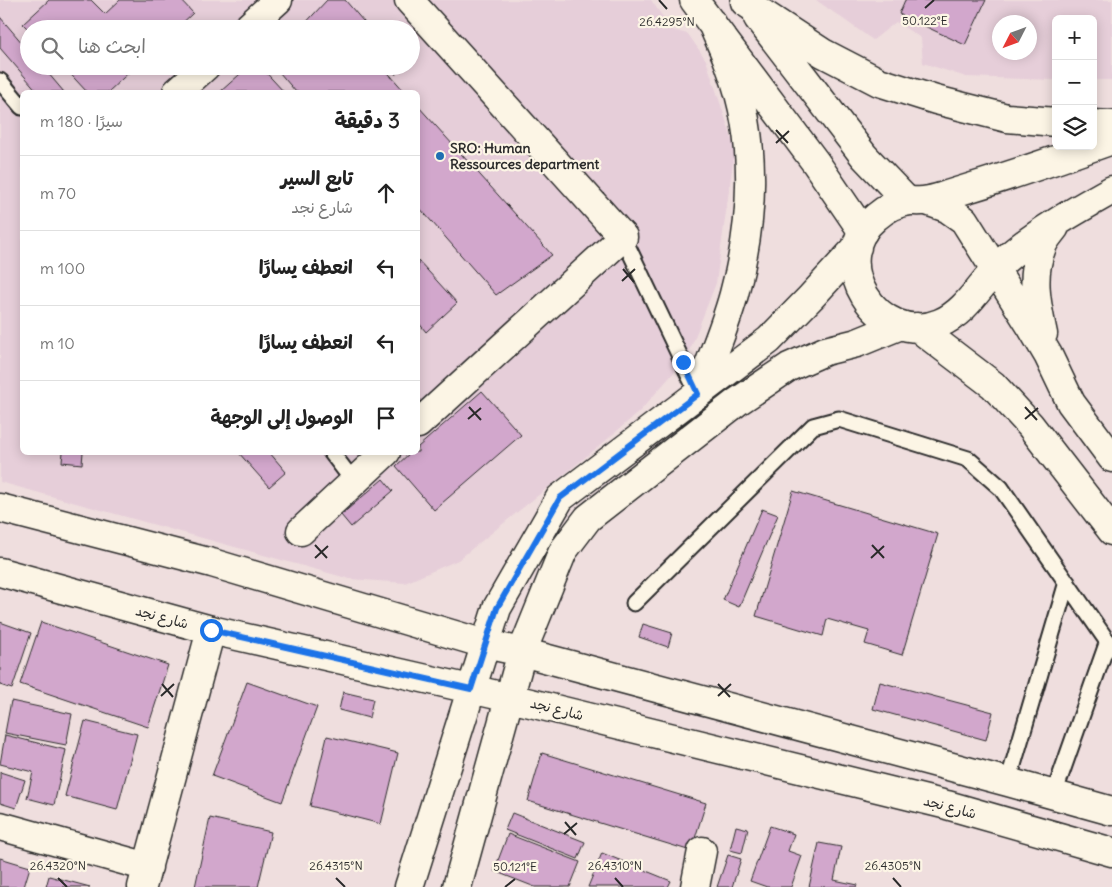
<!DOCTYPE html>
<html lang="ar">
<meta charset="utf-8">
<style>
body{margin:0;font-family:Delius,"Playpen Sans Arabic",sans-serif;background:#f2f2f2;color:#222;direction:rtl}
.controls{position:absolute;right:15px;top:15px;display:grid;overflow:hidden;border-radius:8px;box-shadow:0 2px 12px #0003}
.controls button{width:45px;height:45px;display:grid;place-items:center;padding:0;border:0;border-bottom:1px solid #e0e0e0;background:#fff;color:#222;font:25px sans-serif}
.compass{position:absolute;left:992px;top:15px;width:45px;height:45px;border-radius:50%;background:#fff;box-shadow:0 2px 12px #0003;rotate:228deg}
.stop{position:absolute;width:15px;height:15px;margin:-11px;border:4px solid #1a73e8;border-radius:50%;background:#fff}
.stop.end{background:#1a73e8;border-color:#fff;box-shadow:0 1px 5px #0008}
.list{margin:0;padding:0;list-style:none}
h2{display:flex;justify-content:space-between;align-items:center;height:65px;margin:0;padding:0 20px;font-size:21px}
h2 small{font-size:16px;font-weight:400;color:#767676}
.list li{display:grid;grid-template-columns:32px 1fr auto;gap:15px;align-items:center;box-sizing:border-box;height:75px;padding:0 20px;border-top:1px solid #e0e0e0}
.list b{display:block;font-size:19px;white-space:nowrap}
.list p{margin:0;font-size:16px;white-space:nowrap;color:#767676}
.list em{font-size:16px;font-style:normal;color:#767676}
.icon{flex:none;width:28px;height:28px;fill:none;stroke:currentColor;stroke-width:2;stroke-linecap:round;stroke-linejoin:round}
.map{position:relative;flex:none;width:1112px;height:887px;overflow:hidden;direction:ltr}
.search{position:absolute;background:#fff;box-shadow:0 2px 12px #0003;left:20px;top:20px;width:400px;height:55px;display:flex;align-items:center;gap:12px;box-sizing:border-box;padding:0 18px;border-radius:28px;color:#767676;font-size:19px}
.panel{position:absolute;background:#fff;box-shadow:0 2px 12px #0003;left:20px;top:90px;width:400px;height:365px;border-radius:8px;direction:rtl}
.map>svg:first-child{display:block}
.built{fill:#e6ced9;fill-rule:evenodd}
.building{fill:#d2a7cc;stroke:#2b2b2b}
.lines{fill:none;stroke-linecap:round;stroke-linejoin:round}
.lane-casing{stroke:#2b2b2b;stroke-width:19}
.street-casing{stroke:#2b2b2b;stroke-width:31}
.secondary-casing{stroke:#2b2b2b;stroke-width:31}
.path{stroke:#2b2b2b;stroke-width:3;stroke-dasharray:1 4;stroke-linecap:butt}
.lane{stroke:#fcf5e5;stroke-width:15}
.street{stroke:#fcf5e5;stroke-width:28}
.secondary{stroke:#fcf5e5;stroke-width:28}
.route{stroke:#1a73e8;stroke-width:6}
.ticks{fill:none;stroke:#2b2b2b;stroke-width:2}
.poi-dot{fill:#1f6fb2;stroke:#fcf5e5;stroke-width:2}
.labels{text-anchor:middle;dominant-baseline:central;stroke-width:4.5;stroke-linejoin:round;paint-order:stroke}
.poi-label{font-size:14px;font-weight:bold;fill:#2b2b2b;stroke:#fcf5e5;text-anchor:start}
.street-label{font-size:14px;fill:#2b2b2b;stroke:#fcf5e5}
.ticks-label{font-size:12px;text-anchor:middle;fill:#2b2b2b;stroke:#fcf5e5;stroke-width:4.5;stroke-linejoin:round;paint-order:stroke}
</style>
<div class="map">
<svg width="1112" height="887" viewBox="0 0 1112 887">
<rect width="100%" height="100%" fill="#efdede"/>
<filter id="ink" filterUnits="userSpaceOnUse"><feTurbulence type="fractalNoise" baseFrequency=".02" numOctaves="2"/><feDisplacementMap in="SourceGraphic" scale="10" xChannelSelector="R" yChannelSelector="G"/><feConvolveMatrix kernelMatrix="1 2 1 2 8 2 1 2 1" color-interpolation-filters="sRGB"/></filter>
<g filter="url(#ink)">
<path class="built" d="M 0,0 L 651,0 L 672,30 L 688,34 L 706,60 L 735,148 L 716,283 L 691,347 L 683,362 L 640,411 L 603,443 L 458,560 L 405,583 L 350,579 L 0,482 ZM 29,29 L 411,29 L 411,66 L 29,66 ZM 22,92 L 418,92 L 418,452 L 22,452 Z
M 816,0 L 1112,0 L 1112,80 L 1093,80 L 1093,19 L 1056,19 L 1056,80 L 966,77 L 923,63 L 921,38 L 896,22 L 873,40 ZM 1000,22 L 1030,22 L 1030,52 L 1000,52 Z"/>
<path class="building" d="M 49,0 L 91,0 L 105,14 L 120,0 L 181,0 L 193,13 L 176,29 L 29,29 L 29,30 L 23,24 Z
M 327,0 L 345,0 L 370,29 L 300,29 Z
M 905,0 L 986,0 L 965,45 L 899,14 Z
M 0,17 L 29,51 L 29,66 L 42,66 L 64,92 L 38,92 L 0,48 Z
M 63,66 L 136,66 L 108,92 L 87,92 Z
M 249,66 L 260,66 L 284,92 L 220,92 Z
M 274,66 L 382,66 L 405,92 L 296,92 Z
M 418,106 L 552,255 L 496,295 L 418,206 Z
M 418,260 L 457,303 L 426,332 L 418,322 Z
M 482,391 L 521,435 L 434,510 L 396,466 L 411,452 L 418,452 L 418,447 Z
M 63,452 L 83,452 L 82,464 L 62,462 Z
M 238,452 L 269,452 L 286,472 L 269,487 Z
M 383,479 L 393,491 L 351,527 L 341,515 Z
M 793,491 L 938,534 L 902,655 L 865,644 L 869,631 L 827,619 L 823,636 L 756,616 Z
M 762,509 L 778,515 L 739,607 L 723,600 Z
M 0,622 L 31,633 L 12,689 L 0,685 Z
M 41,622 L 168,665 L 148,727 L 20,684 Z
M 643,624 L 672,633 L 668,647 L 639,637 Z
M 247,682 L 317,707 L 282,802 L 212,776 Z
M 880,682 L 993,712 L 986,740 L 873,709 Z
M 343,692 L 373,699 L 369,718 L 339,710 Z
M 11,701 L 72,714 L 66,745 L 5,733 Z
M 85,721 L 137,734 L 117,810 L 65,796 Z
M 5,735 L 66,750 L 54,805 L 27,798 L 33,772 L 0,764 Z
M 327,736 L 398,753 L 381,824 L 310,806 Z
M 542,753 L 706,803 L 691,851 L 528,801 Z
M 0,772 L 25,780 L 16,808 L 0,803 Z
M 512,813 L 585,842 L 578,859 L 505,830 Z
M 210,818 L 271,832 L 258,887 L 195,887 Z
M 736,826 L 748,829 L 742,853 L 730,850 Z
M 770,826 L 794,834 L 788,851 L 802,856 L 791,887 L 767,887 L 750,881 Z
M 508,834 L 580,862 L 570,887 L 535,887 L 494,871 Z
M 819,843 L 841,847 L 834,880 L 858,885 L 857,887 L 809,887 Z
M 602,853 L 671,881 L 668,887 L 588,887 Z
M 728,855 L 741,859 L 732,887 L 717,887 Z
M 0,858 L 30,867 L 24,887 L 0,887 Z
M 49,876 L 90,887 L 46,887 Z"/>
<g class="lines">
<g class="lane-casing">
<path id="lane" d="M 0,81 L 22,107
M 623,237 L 698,394
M 331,452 L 354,482
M 634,603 L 813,426 L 839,419 L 968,459 L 1001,488 L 1112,648
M 1008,782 L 1067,582
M 1054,794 L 1108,641"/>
</g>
<g class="street-casing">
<path id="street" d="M 409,0 L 623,237 L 418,424
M 694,0 L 816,163 L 863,232
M 745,2 L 823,53 L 879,82 L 936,100 L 1007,118 L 1056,122
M 758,18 L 864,156 L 907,201
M 246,29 L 278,0
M 177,92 L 206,66
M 1093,124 L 1112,125
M 698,394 C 710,361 725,328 734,294 C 754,221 758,140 731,69 C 726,53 718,38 712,23
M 301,531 L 386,452
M 0,826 L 148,867
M 142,887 L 211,630
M 695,887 L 702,851"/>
</g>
<g class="secondary-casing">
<path id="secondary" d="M 1112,140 C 1057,160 1003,178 947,195 C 941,197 935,199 929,200 C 922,202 916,201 910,201 C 898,202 885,209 876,217 C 823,260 878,349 940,323 C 969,311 983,278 1007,258 C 1037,232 1078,209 1112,190
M 927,201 L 947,208 L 964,220 L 1032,328 L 1048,355 L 1071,403 L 1112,458
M 917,327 L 993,385 L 1030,425 L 1112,531
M 1043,334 C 1037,306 1030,275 1042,247 C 1044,240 1050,234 1055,227
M 0,508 L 212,563 L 485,644 L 522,652 L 1008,782 L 1112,811
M 0,572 L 211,630 L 510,698 L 947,805 L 1112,852
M 409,887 L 497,608 L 560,498 L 769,340 L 811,297 L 857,247
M 457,887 L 522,652 L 563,551 L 588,518 L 737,402 L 789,367 L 825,351 L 857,343 L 901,325"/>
</g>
<path class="path" d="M 411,59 L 420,51
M 391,77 L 404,66"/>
<use href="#lane" class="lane"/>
<use href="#street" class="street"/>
<use href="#secondary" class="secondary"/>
</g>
</g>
<g class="lines" filter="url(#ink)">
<path class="route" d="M 211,630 L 471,689 L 497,608 L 560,498 L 698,394 L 683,362"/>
</g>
<path class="ticks" d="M 659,0 L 667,9M 925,8 L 934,0M 776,130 L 788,143M 776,143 L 789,131M 623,269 L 634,282M 622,281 L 635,269M 469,407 L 481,420M 1025,407 L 1037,420M 468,419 L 481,408M 1025,419 L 1038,408M 315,545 L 327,558M 872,545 L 884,558M 315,558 L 328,546M 871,558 L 884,546M 162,684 L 173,697M 718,684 L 730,697M 161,696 L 174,684M 718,696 L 731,684M 565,822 L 576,835M 564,834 L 577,823M 58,878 L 67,887M 336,878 L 345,887M 615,878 L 623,887M 893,878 L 901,887M 505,887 L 515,879"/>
<circle class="poi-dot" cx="440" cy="156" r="5"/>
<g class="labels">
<g class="poi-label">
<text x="450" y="148">SRO: Human<tspan x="450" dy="16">Ressources department</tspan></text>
</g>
<g class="street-label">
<text transform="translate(162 617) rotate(15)">شارع نجد</text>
<text transform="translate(557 709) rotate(14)">شارع نجد</text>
<text transform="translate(950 807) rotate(15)">شارع نجد</text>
</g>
</g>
<g class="ticks-label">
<text x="925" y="25">50.122°E</text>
<text x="667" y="26">26.4295°N</text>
<text x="58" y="870">26.4320°N</text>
<text x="336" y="870">26.4315°N</text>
<text x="615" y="870">26.4310°N</text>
<text x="893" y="870">26.4305°N</text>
<text x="515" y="871">50.121°E</text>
</g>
</svg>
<div class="controls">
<button>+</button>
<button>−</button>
<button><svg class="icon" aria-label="layers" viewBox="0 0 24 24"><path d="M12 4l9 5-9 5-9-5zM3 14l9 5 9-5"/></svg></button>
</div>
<svg class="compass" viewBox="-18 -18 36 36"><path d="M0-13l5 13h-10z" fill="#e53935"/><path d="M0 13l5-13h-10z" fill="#767676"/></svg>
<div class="stop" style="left:211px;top:630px"></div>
<div class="stop end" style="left:683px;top:362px"></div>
<div class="search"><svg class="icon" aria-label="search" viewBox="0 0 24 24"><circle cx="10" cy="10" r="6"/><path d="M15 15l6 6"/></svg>ابحث هنا</div>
<section class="panel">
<h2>3 دقيقة<small>سيرًا · 180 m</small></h2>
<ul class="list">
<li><svg class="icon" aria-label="ahead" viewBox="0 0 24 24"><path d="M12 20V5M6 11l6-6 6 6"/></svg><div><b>تابع السير</b><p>شارع نجد</p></div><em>70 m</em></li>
<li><svg class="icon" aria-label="left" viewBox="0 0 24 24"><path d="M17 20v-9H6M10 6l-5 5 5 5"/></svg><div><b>انعطف يسارًا</b></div><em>100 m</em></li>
<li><svg class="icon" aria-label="left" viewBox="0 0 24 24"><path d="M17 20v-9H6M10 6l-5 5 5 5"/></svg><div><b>انعطف يسارًا</b></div><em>10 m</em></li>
<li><svg class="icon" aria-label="arrive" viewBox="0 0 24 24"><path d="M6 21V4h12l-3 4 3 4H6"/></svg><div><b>الوصول إلى الوجهة</b></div></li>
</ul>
</section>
</div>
